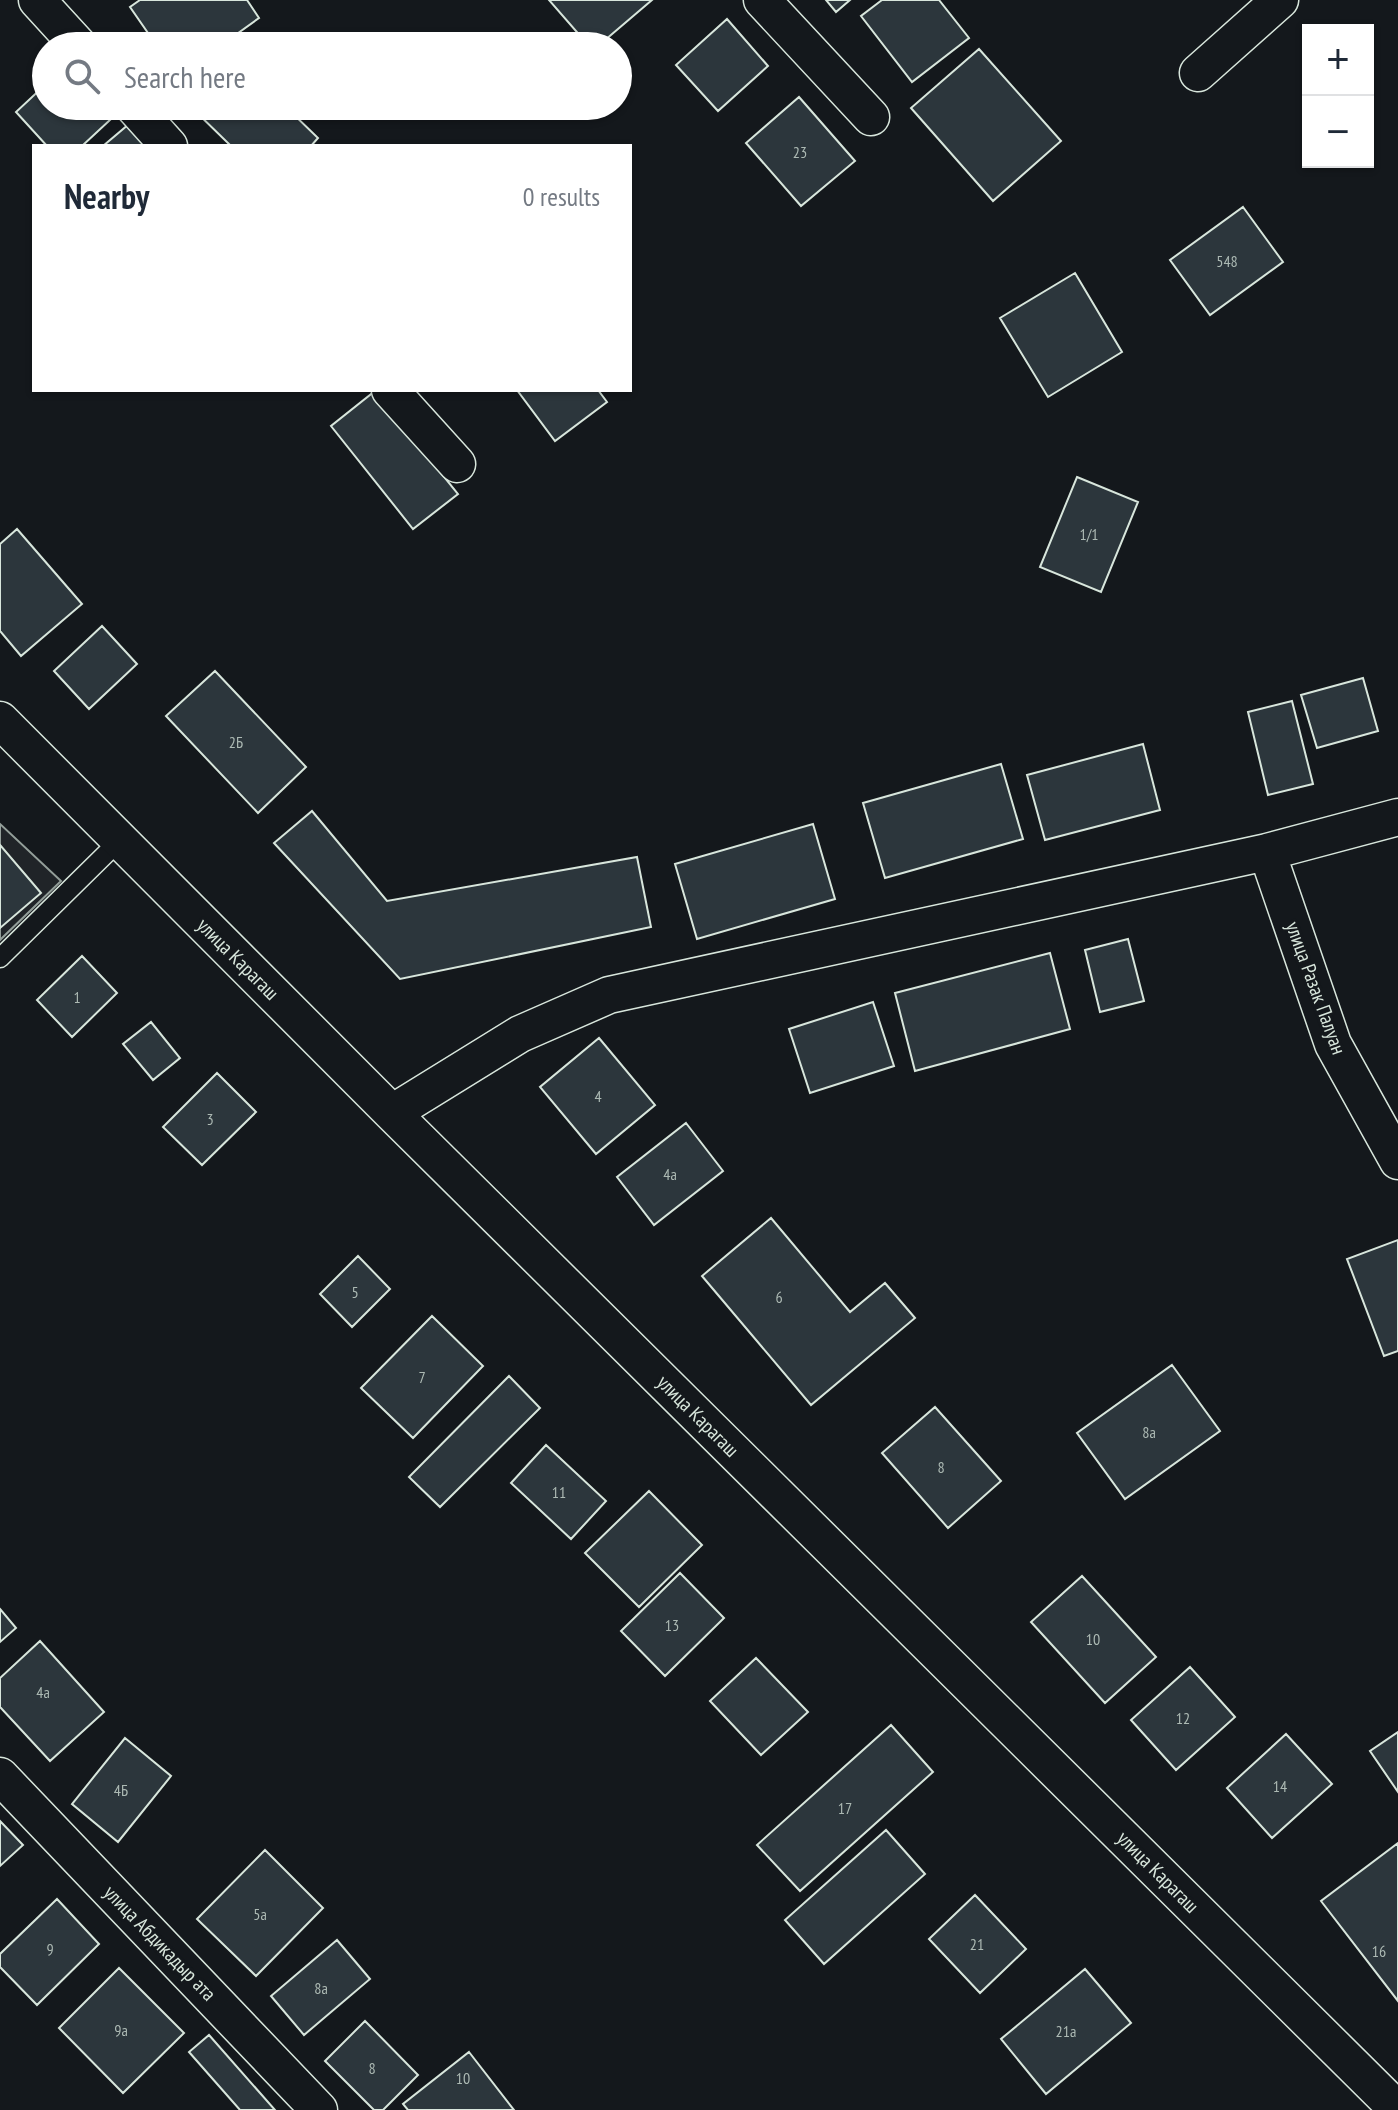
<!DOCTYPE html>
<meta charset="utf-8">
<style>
body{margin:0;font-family:"PT Sans Narrow",sans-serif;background:#f6f6f7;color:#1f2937}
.controls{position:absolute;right:24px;top:24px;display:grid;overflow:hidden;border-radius:0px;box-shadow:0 2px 6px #0004}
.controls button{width:72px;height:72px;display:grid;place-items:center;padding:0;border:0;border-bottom:2px solid #e0e1e3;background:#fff;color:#1f2937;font:40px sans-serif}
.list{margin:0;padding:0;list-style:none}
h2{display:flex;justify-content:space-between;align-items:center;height:104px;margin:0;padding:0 32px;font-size:34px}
h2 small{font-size:26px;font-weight:400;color:#747a83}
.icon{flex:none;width:44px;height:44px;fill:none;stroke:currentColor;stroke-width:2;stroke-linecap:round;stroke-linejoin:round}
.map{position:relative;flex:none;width:1398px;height:2110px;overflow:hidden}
.search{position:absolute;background:#fff;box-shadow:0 2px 6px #0004;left:32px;top:32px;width:600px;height:88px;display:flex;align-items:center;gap:20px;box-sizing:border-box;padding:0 28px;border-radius:44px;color:#747a83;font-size:30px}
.panel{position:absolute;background:#fff;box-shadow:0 2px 6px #0004;left:32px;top:144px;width:600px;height:248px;border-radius:0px}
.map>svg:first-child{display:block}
.green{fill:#202428;stroke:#939e99;stroke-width:2}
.building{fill:#2c363c;stroke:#d8e6dc;stroke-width:2}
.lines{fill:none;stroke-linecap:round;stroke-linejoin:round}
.service-casing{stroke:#d8e6dc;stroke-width:21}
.minor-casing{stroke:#d8e6dc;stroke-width:39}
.service{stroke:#14181c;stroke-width:18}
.minor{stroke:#14181c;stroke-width:36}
.labels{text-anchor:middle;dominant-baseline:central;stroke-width:6;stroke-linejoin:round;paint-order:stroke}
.number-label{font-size:16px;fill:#adbab4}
.street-label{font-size:20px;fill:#d8e6dc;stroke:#14181c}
</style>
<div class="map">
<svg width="1398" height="2110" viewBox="0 0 1398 2110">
<rect width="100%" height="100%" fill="#14181c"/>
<path class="green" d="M 0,824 L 61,881 L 0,940 Z"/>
<path class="building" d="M 140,0 L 247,0 L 259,18 L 220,46 L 157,46 L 130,7 Z
M 549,0 L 652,0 L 598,46 L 589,46 Z
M 826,0 L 850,0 L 836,12 Z
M 882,0 L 939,0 L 969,38 L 912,82 L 861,16 Z
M 727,19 L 768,66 L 718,111 L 676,65 Z
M 979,49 L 1061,141 L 993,201 L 911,108 Z
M 46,84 L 46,106 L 125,106 L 82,146 L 47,146 L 16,112 Z
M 799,97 L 855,161 L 801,206 L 746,143 Z
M 190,106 L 285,106 L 318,138 L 311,146 L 231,146 Z
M 135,119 L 158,146 L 103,146 Z
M 1243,207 L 1283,262 L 1210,315 L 1170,260 Z
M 1075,273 L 1122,352 L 1048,397 L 1000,318 Z
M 517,390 L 598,390 L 607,402 L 555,441 Z
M 375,391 L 458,494 L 413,529 L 331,426 Z
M 1077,477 L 1138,502 L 1101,592 L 1040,567 Z
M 17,529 L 82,604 L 21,656 L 0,631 L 0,544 Z
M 102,626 L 137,664 L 89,709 L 54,671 Z
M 215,671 L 306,767 L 258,813 L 166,716 Z
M 1363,678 L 1378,731 L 1317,748 L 1301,695 Z
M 1292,701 L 1313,784 L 1268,795 L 1248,712 Z
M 1143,744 L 1160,810 L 1045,840 L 1027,775 Z
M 1001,764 L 1023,839 L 885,878 L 863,803 Z
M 312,811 L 387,901 L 637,857 L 651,927 L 400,979 L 274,843 Z
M 813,824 L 835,899 L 697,939 L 675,864 Z
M 0,845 L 41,893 L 0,928 Z
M 1128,939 L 1144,1001 L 1100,1012 L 1085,950 Z
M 1050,953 L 1070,1029 L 915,1071 L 895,993 Z
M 82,956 L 117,993 L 72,1037 L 37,1000 Z
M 873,1002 L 894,1066 L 810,1093 L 789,1029 Z
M 151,1022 L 180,1058 L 153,1080 L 123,1044 Z
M 599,1038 L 655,1105 L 596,1154 L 540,1087 Z
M 217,1073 L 256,1112 L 202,1165 L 163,1127 Z
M 686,1123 L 723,1171 L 654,1225 L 617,1177 Z
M 771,1218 L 850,1312 L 885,1283 L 915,1318 L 811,1405 L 702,1276 Z
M 1398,1240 L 1398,1351 L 1384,1356 L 1347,1259 Z
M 358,1256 L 390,1289 L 352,1327 L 320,1294 Z
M 432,1316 L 483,1366 L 413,1438 L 361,1388 Z
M 1172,1365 L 1220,1431 L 1125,1499 L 1077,1433 Z
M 509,1376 L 540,1408 L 440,1507 L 409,1477 Z
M 935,1407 L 1001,1481 L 948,1528 L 882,1453 Z
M 546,1445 L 606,1501 L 571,1539 L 511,1483 Z
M 649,1491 L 702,1545 L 639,1607 L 585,1553 Z
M 680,1573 L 724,1618 L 665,1676 L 621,1631 Z
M 1082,1576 L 1156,1657 L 1105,1703 L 1031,1622 Z
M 0,1609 L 16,1628 L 0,1642 Z
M 40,1641 L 104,1712 L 50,1761 L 0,1707 L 0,1678 Z
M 756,1658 L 808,1712 L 761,1755 L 710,1701 Z
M 1190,1667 L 1235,1717 L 1176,1770 L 1131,1720 Z
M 891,1725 L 933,1772 L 800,1891 L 757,1845 Z
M 1398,1732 L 1398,1792 L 1370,1751 Z
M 1286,1734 L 1332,1784 L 1272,1838 L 1227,1788 Z
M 125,1738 L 171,1776 L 118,1842 L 72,1804 Z
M 0,1821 L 23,1845 L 0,1866 Z
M 886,1830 L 925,1874 L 824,1964 L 785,1920 Z
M 1398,1843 L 1398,2001 L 1321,1901 Z
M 265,1850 L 323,1908 L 256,1976 L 197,1919 Z
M 975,1895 L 1026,1949 L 980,1993 L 929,1939 Z
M 57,1899 L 99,1944 L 37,2005 L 0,1967 L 0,1954 Z
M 337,1940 L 370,1979 L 304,2035 L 271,1996 Z
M 119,1968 L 184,2033 L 123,2093 L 59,2028 Z
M 1085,1969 L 1131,2023 L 1046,2094 L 1001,2039 Z
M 365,2021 L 418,2075 L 383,2110 L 374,2110 L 325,2061 Z
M 209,2035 L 275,2110 L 240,2110 L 189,2052 Z
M 469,2052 L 514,2110 L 408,2110 L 403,2104 Z"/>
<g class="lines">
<g class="service-casing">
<path id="service" d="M 0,958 L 120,840"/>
</g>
<g class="minor-casing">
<path id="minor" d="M 37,0 L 79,46
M 762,0 L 871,117
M 1198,73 L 1280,0
M 133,106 L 169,146
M 390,390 L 457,464
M 0,720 L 392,1113 L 1398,2110
M 1267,852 L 1333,1044 L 1398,1161
M 392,1113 L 520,1034 L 609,995 L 1267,852 L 1398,817
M 0,1776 L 319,2110"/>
</g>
<use href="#service" class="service"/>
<use href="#minor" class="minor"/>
</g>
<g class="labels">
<g class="number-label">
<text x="800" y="152">23</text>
<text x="1227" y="261">548</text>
<text x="1089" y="534">1/1</text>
<text x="236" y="742">2Б</text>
<text x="77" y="997">1</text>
<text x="598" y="1096">4</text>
<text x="210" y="1119">3</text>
<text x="670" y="1174">4а</text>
<text x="355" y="1292">5</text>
<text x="779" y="1297">6</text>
<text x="422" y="1377">7</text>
<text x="1149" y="1432">8а</text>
<text x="941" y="1467">8</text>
<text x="559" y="1492">11</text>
<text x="672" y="1625">13</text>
<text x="1093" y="1639">10</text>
<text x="43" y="1692">4а</text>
<text x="1183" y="1718">12</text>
<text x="1280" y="1786">14</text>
<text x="121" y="1790">4Б</text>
<text x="845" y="1808">17</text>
<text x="260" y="1914">5а</text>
<text x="977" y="1944">21</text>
<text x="50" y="1949">9</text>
<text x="1379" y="1951">16</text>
<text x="321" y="1988">8а</text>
<text x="121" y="2030">9а</text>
<text x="1066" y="2031">21а</text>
<text x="372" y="2068">8</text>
<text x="463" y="2078">10</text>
</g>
<g class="street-label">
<text transform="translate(238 959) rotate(45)">улица Карагаш</text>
<text transform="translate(1316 988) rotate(70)">улица Разак Палуан</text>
<text transform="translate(698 1416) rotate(45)">улица Карагаш</text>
<text transform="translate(1158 1872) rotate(45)">улица Карагаш</text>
<text transform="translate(160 1943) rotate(46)">улица Абдикадыр ата</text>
</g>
</g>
</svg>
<div class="controls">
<button>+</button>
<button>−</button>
</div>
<div class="search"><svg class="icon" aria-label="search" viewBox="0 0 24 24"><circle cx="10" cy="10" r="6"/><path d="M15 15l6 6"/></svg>Search here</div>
<section class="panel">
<h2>Nearby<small>0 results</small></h2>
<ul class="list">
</ul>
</section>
</div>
